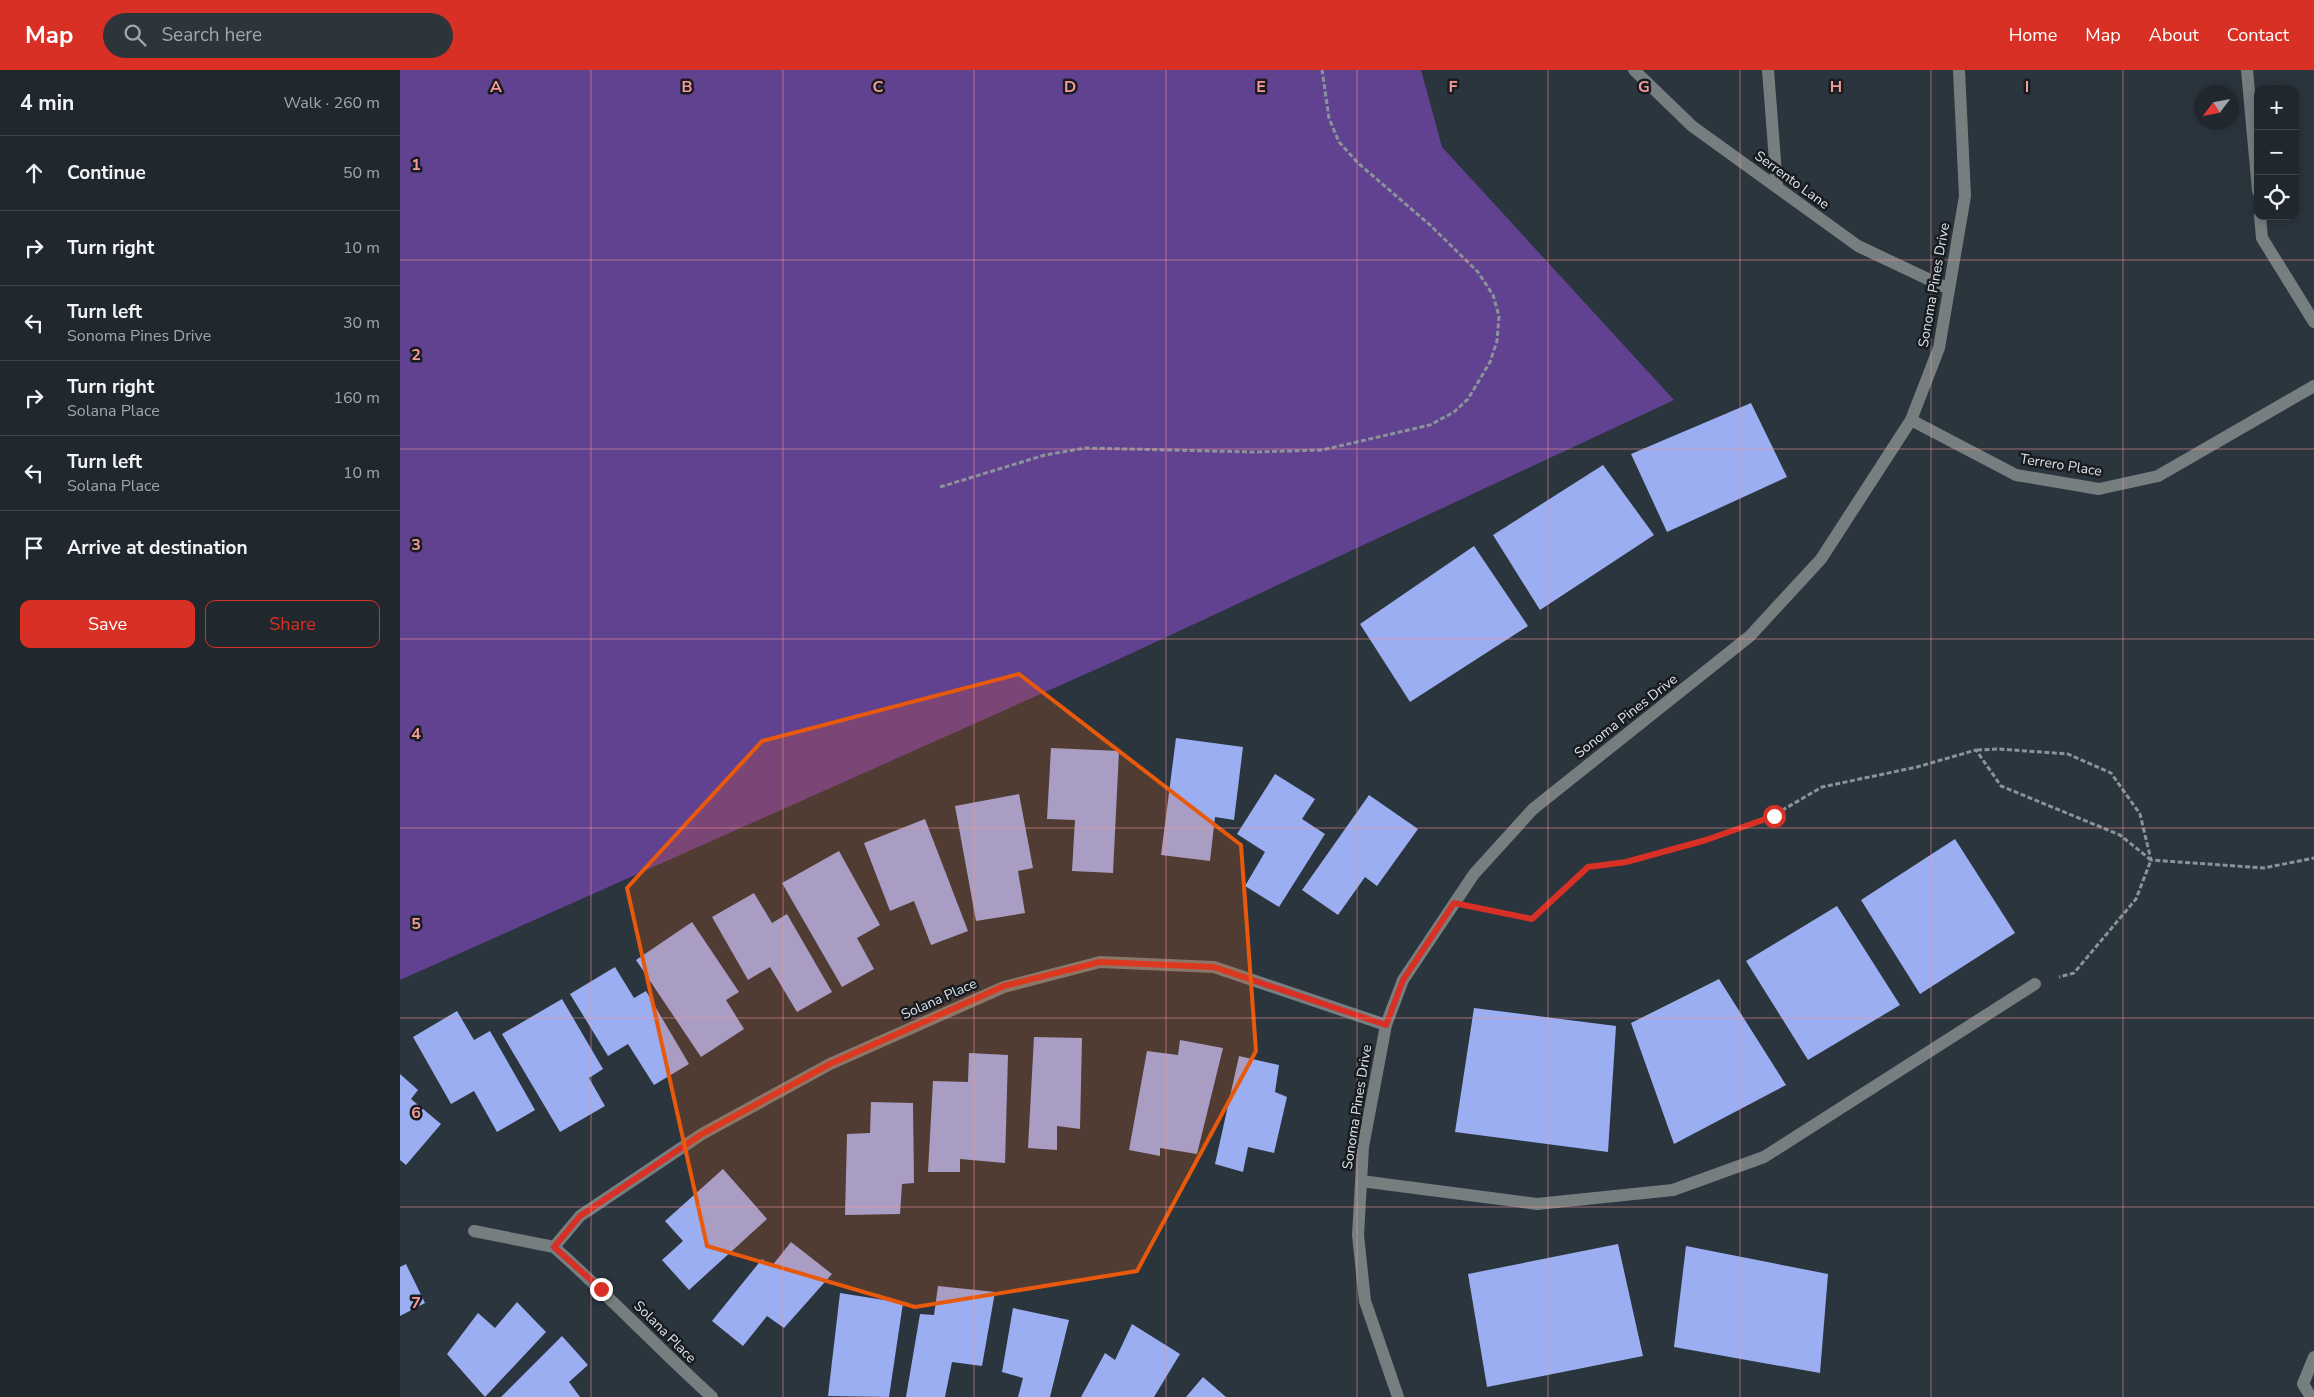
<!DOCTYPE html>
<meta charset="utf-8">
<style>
body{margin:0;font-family:"Nunito Sans",sans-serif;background:#2d343a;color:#f1f3f6}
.controls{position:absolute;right:15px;top:15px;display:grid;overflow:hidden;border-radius:10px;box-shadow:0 2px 12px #0003}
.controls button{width:45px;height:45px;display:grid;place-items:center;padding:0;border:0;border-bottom:1px solid #3d444a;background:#20282e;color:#f1f3f6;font:25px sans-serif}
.compass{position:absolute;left:1794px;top:15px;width:45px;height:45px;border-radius:50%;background:#20282e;box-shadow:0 2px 12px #0003;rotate:238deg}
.stop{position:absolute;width:15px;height:15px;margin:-11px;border:4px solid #d93025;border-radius:50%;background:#fff}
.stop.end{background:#d93025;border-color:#fff;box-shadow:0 1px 5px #0008}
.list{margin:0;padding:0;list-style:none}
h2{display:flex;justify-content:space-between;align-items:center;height:65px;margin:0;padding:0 20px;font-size:21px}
h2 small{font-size:16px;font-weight:400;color:#a2a6aa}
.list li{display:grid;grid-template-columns:32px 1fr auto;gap:15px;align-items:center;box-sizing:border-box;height:75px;padding:0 20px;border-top:1px solid #3d444a}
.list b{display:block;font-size:19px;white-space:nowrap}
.list p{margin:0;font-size:16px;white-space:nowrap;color:#a2a6aa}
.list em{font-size:16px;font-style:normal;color:#a2a6aa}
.actions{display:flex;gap:10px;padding:15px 20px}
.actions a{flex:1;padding:11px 0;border:1px solid #d93025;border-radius:10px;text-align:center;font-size:18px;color:#d93025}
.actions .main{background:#d93025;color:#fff}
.icon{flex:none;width:28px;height:28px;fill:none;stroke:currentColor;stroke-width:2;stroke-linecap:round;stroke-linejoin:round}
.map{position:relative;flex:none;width:1914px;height:1327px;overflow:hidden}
header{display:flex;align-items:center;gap:30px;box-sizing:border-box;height:70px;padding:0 25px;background:#d93025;color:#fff}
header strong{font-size:24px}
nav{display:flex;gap:28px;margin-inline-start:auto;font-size:18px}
.search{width:350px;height:45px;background:#2d343a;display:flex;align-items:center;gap:12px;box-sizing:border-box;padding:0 18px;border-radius:28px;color:#a2a6aa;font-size:19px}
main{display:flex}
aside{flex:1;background:#20282e}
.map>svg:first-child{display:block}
.green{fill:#614290}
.building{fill:#9caef2}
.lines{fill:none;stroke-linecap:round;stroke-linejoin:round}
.path{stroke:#8b939a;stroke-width:3;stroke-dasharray:5 2.5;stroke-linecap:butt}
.minor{stroke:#767e80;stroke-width:12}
.route{stroke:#d93025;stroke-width:6}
.marked{fill:#e8590c;fill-opacity:0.2;stroke:#e8590c;stroke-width:4;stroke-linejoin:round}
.grid{fill:none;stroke:#f59b98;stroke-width:1;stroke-opacity:0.55}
.labels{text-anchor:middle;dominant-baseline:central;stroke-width:5;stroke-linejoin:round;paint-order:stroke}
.street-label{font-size:14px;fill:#dde4e9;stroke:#181c20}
.grid-label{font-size:16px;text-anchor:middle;font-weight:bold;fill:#f59b98;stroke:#181c20;stroke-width:5;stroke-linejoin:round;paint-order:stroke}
</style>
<header>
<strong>Map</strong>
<div class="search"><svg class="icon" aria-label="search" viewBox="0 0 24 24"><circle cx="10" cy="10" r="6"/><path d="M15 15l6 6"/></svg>Search here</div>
<nav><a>Home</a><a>Map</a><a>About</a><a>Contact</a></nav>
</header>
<main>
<aside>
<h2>4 min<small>Walk · 260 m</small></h2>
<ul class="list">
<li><svg class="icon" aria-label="ahead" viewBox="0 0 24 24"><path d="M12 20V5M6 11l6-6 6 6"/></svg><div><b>Continue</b></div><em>50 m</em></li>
<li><svg class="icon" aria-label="right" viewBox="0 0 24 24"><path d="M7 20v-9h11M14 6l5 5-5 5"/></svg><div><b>Turn right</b></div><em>10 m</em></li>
<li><svg class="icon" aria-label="left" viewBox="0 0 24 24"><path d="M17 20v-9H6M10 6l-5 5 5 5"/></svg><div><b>Turn left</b><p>Sonoma Pines Drive</p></div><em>30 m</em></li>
<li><svg class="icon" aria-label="right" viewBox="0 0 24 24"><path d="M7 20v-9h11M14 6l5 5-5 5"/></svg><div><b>Turn right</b><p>Solana Place</p></div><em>160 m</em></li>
<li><svg class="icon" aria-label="left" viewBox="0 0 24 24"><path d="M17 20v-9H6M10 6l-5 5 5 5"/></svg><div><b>Turn left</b><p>Solana Place</p></div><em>10 m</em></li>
<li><svg class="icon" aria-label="arrive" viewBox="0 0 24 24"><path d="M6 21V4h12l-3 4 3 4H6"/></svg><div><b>Arrive at destination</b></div></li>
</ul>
<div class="actions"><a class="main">Save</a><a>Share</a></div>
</aside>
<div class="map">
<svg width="1914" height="1327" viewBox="0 0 1914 1327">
<rect width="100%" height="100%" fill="#2b353e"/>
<path class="green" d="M 0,0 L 1021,0 L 1042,77 L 1274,330 L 717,590 L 0,910 Z"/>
<path class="building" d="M 1351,333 L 1387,407 L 1267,462 L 1231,384 Z
M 1203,395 L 1254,465 L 1140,540 L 1093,465 Z
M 1074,476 L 1128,556 L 1010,632 L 960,554 Z
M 776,668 L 843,677 L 834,750 L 815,747 L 810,791 L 761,785 Z
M 651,678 L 719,681 L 713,803 L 672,801 L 675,750 L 647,749 Z
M 875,704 L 915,729 L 902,749 L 925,764 L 879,837 L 845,816 L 865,782 L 837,764 Z
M 619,724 L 633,798 L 618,801 L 625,843 L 576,851 L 555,736 Z
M 969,725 L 1018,759 L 977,816 L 965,807 L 938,845 L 902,820 Z
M 525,749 L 568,861 L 531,875 L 514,831 L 490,841 L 464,773 Z
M 1555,769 L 1615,863 L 1520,924 L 1461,830 Z
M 439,781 L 480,855 L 457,868 L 474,899 L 442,917 L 382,813 Z
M 354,823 L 372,853 L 387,844 L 432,922 L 397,942 L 370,897 L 348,910 L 312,847 Z
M 1437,836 L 1500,935 L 1408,990 L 1346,891 Z
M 292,852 L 339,922 L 326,930 L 344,959 L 301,987 L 236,890 Z
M 215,897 L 234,928 L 246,921 L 289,994 L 254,1015 L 228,974 L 208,986 L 170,924 Z
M 1319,909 L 1386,1015 L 1274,1074 L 1231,953 Z
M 162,929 L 203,999 L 189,1008 L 205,1036 L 160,1062 L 102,964 Z
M 1074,938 L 1216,956 L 1208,1082 L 1055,1062 Z
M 57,941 L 74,970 L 90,961 L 135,1040 L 97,1062 L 74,1021 L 51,1034 L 13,967 Z
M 634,967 L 682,968 L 680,1059 L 657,1056 L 657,1080 L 628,1078 Z
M 780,970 L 823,978 L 797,1084 L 760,1078 L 760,1086 L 729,1080 L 747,981 L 778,985 Z
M 569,983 L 608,985 L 605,1093 L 560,1089 L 560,1102 L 528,1102 L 533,1011 L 568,1012 Z
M 839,986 L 879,995 L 875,1022 L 887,1027 L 874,1083 L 848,1077 L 843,1102 L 815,1094 Z
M 0,1004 L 18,1020 L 11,1029 L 41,1054 L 6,1095 L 0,1090 Z
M 471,1032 L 513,1033 L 514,1113 L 502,1114 L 500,1144 L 445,1145 L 447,1064 L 470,1063 Z
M 323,1099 L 367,1149 L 289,1220 L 262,1190 L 283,1171 L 265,1151 Z
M 391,1172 L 432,1204 L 384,1258 L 367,1246 L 343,1276 L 312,1251 L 362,1189 L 371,1197 Z
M 1218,1174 L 1243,1286 L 1087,1317 L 1068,1204 Z
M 1286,1176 L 1428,1204 L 1420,1303 L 1274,1277 Z
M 6,1194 L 25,1233 L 0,1246 L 0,1197 Z
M 538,1216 L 595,1222 L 582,1296 L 552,1292 L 545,1327 L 506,1327 L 520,1244 L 534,1245 Z
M 440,1223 L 503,1233 L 489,1327 L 428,1326 Z
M 117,1232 L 146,1262 L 85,1327 L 47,1284 L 78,1243 L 95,1258 Z
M 613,1238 L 669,1250 L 650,1327 L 618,1327 L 623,1308 L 602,1302 Z
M 732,1254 L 780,1284 L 754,1327 L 681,1327 L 705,1283 L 715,1290 Z
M 162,1266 L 188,1295 L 169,1312 L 180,1327 L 101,1327 Z
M 803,1307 L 826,1327 L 786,1327 Z"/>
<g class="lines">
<path class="path" d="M 540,417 L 645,385 L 685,378 L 854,382 L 922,380 L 1030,355 L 1054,342 L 1068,329 L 1090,292 L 1097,271 L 1099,246 L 1093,225 L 1078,202 L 1030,155 L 958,93 L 939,72 L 929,48 L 922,0
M 1577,680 L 1599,679 L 1668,684 L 1711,703 L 1740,744 L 1751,790 L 1864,798 L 1914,788
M 1082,839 L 1131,849 L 1188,797 L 1226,792 L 1306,770 L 1374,745 L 1422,717 L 1517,697 L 1576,680 L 1601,716 L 1720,765 L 1751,790 L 1736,829 L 1674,903 L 1659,907"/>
<path class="minor" d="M 1234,0 L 1292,56 L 1458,176 L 1549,219
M 1368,0 L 1377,117
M 1847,0 L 1858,121
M 1860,146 L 1862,168 L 1914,252
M 1511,350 L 1616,405 L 1699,419 L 1758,406 L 1914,316
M 961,1111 L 1137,1134 L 1273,1120 L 1364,1087 L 1635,914
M 74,1161 L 154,1177
M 312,1327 C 258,1278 208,1225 154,1177 L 180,1146 L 302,1064 L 430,994 L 604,917 L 700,892 L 814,897 L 986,955
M 998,1327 L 965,1231 L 958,1165 L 963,1077 L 986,955 L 1003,910 L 1074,804 L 1133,739 L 1350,566 L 1421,489 L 1511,350 L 1539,278 L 1565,126 L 1559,0
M 1911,1327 L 1903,1314 L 1914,1287"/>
</g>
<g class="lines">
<path class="route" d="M 201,1219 L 154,1177 L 180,1146 L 302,1064 L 430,994 L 604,916 L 700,892 L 814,897 L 986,955 L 1003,910 L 1054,833 L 1132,849 L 1188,797 L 1226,792 L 1306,770 L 1374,746"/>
</g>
<path class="marked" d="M 619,604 L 841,775 L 856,981 L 737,1201 L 515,1237 L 307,1176 L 227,818 L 362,671 Z"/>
<path class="grid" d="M 191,0 L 191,1327M 383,0 L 383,1327M 574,0 L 574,1327M 766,0 L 766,1327M 957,0 L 957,1327M 1148,0 L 1148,1327M 1340,0 L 1340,1327M 1531,0 L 1531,1327M 1723,0 L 1723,1327M 0,190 L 1914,190M 0,379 L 1914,379M 0,569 L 1914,569M 0,758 L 1914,758M 0,948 L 1914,948M 0,1137 L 1914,1137"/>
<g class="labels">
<g class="street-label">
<text transform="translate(1392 110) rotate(36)">Serrento Lane</text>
<text transform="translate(1534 215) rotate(-80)">Sonoma Pines Drive</text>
<text transform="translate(1661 395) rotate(9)">Terrero Place</text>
<text transform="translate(1226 646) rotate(-38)">Sonoma Pines Drive</text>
<text transform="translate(539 929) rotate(-24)">Solana Place</text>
<text transform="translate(957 1037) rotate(-81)">Sonoma Pines Drive</text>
<text transform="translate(265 1262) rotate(45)">Solana Place</text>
</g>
</g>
<g class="grid-label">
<text x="96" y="22">A</text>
<text x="287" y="22">B</text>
<text x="478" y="22">C</text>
<text x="670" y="22">D</text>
<text x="861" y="22">E</text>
<text x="1053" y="22">F</text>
<text x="1244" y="22">G</text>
<text x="1436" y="22">H</text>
<text x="1627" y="22">I</text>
<text x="16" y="100">1</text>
<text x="16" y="290">2</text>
<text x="16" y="480">3</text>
<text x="16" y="669">4</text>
<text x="16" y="859">5</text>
<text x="16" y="1048">6</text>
<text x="16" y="1238">7</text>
</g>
</svg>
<div class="controls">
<button>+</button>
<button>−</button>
<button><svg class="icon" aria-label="locate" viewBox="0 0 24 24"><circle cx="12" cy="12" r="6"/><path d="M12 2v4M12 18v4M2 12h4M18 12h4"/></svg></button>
</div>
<svg class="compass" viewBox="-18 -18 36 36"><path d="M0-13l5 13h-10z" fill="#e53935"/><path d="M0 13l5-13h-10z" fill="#a2a6aa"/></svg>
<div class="stop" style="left:1374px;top:746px"></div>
<div class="stop end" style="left:201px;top:1219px"></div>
</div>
</main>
